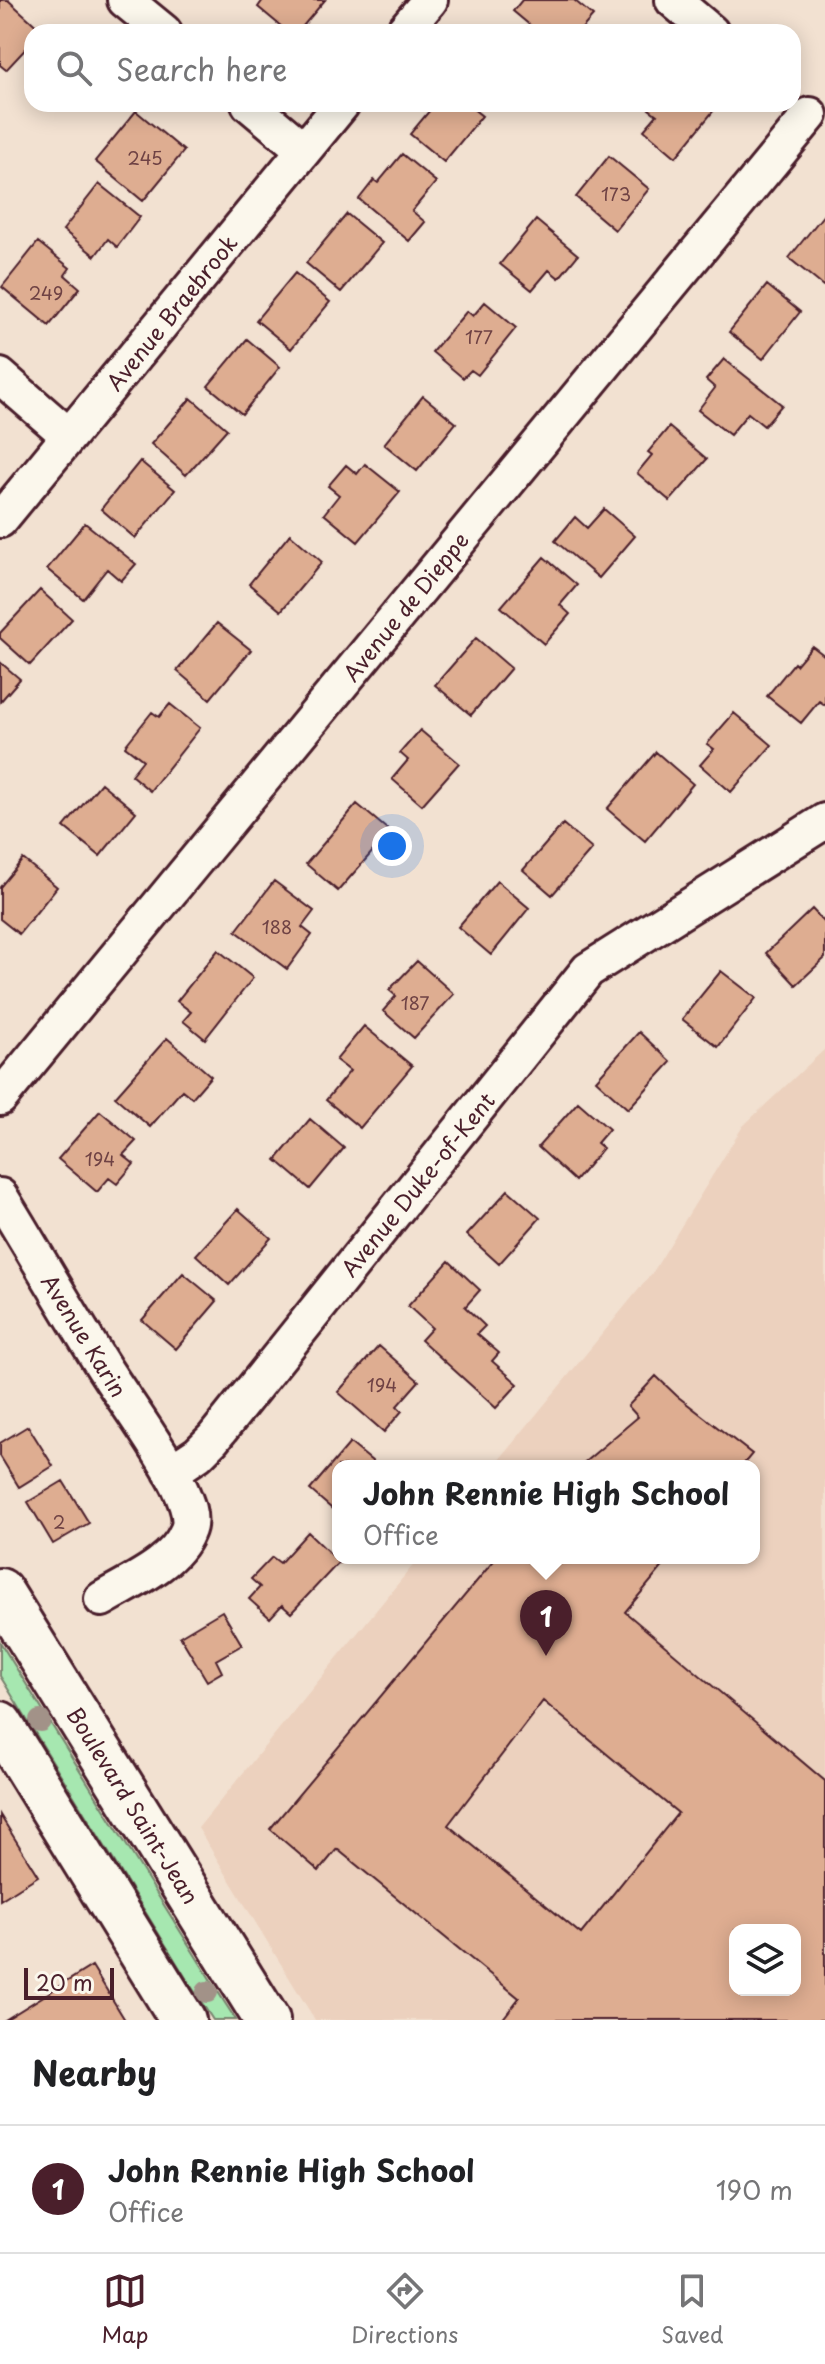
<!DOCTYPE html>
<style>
body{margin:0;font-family:"Playpen Sans",sans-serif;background:#f6f6f6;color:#202124}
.controls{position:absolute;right:24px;bottom:24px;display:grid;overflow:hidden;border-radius:16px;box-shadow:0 4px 20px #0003}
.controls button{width:72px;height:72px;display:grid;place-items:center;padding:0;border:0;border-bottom:2px solid #e0e0e0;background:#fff;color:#202124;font:40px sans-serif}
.scale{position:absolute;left:24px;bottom:20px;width:90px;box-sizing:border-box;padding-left:8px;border:4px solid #4a1f2b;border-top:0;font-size:22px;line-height:28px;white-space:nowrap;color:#4a1f2b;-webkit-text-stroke:6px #fbf7ec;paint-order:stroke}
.you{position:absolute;left:392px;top:846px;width:28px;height:28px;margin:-20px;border:6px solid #fff;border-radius:50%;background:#1a73e8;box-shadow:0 0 0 12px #1a73e833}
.badge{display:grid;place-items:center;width:52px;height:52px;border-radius:50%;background:#4a1f2b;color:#fff;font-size:26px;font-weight:700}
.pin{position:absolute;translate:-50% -66px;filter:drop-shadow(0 2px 4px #0008)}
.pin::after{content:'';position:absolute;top:42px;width:28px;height:24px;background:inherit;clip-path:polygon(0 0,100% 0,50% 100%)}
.popup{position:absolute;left:332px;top:1460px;width:428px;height:104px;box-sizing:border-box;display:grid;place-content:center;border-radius:16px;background:#fff;filter:drop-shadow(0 2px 6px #0005);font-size:26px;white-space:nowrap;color:#757577}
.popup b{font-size:30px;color:#202124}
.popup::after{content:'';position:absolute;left:50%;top:100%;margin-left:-16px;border:16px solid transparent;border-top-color:#fff}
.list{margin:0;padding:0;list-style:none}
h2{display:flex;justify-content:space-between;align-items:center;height:104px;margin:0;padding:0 32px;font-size:34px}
h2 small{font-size:26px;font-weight:400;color:#757577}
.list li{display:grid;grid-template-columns:52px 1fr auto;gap:24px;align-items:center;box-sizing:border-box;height:128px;padding:0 32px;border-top:2px solid #e0e0e0}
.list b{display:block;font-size:30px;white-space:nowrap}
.list p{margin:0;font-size:26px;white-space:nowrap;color:#757577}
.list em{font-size:26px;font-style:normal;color:#757577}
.icon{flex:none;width:44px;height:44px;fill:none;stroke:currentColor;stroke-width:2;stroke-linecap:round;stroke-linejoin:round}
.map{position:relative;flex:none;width:825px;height:2020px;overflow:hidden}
.search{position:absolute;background:#fff;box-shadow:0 4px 20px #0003;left:24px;right:24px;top:24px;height:88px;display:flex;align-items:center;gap:20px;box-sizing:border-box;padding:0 28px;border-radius:24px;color:#757577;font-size:30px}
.sheet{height:232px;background:#fff}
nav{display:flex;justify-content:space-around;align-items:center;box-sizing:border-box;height:112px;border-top:2px solid #e0e0e0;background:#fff;font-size:22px;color:#757577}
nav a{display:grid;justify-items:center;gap:4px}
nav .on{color:#4a1f2b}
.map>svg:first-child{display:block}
.built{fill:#ecd1be;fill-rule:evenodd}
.green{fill:#a6e7b0;stroke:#78836e;stroke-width:2}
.building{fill:#dead91;stroke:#4a1f2b;stroke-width:2;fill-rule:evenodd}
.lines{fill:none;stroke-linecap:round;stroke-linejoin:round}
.street-casing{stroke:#4a1f2b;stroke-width:40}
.secondary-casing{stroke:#4a1f2b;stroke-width:50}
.street{stroke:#fbf7ec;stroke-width:34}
.secondary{stroke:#fbf7ec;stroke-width:44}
.tree{fill:#a29288}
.labels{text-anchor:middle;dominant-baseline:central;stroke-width:8;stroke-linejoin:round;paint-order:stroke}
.number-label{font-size:18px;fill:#6f4244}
.street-label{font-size:22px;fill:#4a1f2b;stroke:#fbf7ec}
</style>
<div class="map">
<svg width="825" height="2020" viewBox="0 0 825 2020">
<rect width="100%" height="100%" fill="#f2e1d1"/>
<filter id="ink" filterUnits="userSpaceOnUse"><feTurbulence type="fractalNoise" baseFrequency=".0125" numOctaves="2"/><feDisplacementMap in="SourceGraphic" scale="16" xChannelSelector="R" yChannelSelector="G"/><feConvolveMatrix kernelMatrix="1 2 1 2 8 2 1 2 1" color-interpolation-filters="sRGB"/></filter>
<g filter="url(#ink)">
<path class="built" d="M 825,1049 L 825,2020 L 315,2020 L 198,1828 L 419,1558 L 754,1558 L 754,1466 L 494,1466 L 653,1272 L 743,1126 ZM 735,1930 L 795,1930 L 795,1990 L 735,1990 Z"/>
<path class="green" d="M 0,1642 L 225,2003 L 236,2020 L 213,2020 L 191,1986 L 0,1676 Z"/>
<path class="building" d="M 0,0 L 8,0 L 42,31 L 32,32 L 32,42 L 6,70 L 0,65 Z
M 263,0 L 325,0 L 298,32 L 288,32 L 258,7 Z
M 522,0 L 574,0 L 593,16 L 579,32 L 538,32 L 513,11 Z
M 435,104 L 467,104 L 482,116 L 444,162 L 410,134 Z
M 653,104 L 709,104 L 715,109 L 676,157 L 644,130 L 657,115 L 649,109 Z
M 136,111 L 184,151 L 143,201 L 95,161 Z
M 402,154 L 436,182 L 412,211 L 425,222 L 409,241 L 359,199 L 374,180 L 378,183 Z
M 609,156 L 649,189 L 615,230 L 576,197 Z
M 99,184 L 140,217 L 117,247 L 108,239 L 95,256 L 63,230 Z
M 825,213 L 825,284 L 823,286 L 789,258 Z
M 347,214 L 382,243 L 341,292 L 306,263 Z
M 536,220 L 578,255 L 559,278 L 549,270 L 532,290 L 500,264 Z
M 38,242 L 70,268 L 65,275 L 80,288 L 49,326 L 2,287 Z
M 295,273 L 330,302 L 291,349 L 256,320 Z
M 767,285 L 800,312 L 763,359 L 729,332 Z
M 485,302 L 516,328 L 478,375 L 471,370 L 463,378 L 432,352 L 467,311 L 473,316 Z
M 247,339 L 280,367 L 242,414 L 208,386 Z
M 724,359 L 782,405 L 764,426 L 748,413 L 730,435 L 698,410 L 715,388 L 706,380 Z
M 423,396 L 456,423 L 417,471 L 384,444 Z
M 191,398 L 227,429 L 186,475 L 151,444 Z
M 669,427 L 707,459 L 670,501 L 637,473 L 652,455 L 648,452 Z
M 140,461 L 175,490 L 135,538 L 101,509 Z
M 365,464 L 400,492 L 358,542 L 324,514 L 339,495 L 328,486 L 346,465 L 357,474 Z
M 604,509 L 635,536 L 599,578 L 555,541 L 575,517 L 587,528 Z
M 85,523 L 136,564 L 121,581 L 107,569 L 83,599 L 47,569 Z
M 290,534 L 322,562 L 281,611 L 249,584 Z
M 544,557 L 577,585 L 560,605 L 570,614 L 544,644 L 501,607 Z
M 40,590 L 72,619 L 30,665 L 0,638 L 0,633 Z
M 217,623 L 251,650 L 210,699 L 177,671 Z
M 476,638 L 511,668 L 471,715 L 435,685 Z
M 812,646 L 825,656 L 825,705 L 819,701 L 801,723 L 767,696 L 794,663 L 796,665 Z
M 0,662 L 20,679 L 0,702 Z
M 170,704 L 200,728 L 150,791 L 131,775 L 143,760 L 125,746 L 152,712 L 159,717 Z
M 734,713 L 772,745 L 731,792 L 700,765 L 714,749 L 707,744 Z
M 420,730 L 459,763 L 422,805 L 392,779 L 408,760 L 400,753 Z
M 656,752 L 693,784 L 645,841 L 607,809 Z
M 101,783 L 136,812 L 100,856 L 64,827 Z
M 357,804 L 405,844 L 389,862 L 374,850 L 338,891 L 306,864 Z
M 563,824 L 592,849 L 552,895 L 523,870 Z
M 23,859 L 57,887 L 19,934 L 0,919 L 0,887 Z
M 274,881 L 314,911 L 302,927 L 312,935 L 287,969 L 236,931 Z
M 497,881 L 529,908 L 491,955 L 458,927 Z
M 812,909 L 825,923 L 825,958 L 796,985 L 766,953 Z
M 218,950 L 253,978 L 205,1039 L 183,1021 L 191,1012 L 177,1001 Z
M 417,961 L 454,994 L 414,1038 L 383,1011 L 396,996 L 389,990 Z
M 721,971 L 756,998 L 718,1047 L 682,1019 Z
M 364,1026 L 412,1066 L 360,1128 L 326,1100 L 350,1071 L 336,1060 Z
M 639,1032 L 671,1062 L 628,1109 L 596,1080 Z
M 167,1038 L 211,1076 L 192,1098 L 182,1090 L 150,1127 L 115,1097 Z
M 578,1102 L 609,1129 L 597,1143 L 603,1148 L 575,1181 L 538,1147 Z
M 100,1111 L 136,1141 L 123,1155 L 134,1164 L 117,1184 L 109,1178 L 97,1192 L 58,1159 Z
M 310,1119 L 344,1148 L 310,1189 L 276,1160 Z
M 508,1190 L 540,1218 L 499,1264 L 467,1235 Z
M 238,1209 L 271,1238 L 229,1285 L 196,1255 Z
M 449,1261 L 480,1290 L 465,1307 L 485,1326 L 477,1334 L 499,1353 L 492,1361 L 518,1384 L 496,1408 L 421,1340 L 432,1328 L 408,1306 Z
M 183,1273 L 217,1301 L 176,1349 L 142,1320 Z
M 379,1346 L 419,1381 L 397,1406 L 402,1411 L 384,1432 L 338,1392 Z
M 656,1376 L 677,1396 L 752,1454 L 742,1466 L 580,1466 L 638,1417 L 628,1406 Z
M 28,1426 L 53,1466 L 19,1487 L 0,1456 L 0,1443 Z
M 350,1443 L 378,1466 L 338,1466 L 338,1514 L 310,1490 Z
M 63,1481 L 89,1523 L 53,1544 L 28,1502 Z
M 308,1532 L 339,1562 L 291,1613 L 282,1605 L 270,1618 L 249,1599 L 260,1587 L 251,1579 L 272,1557 L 280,1563 Z
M 496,1558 L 670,1558 L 625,1612 L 825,1781 L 825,2020 L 502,2020 L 519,1998 L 337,1849 L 319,1871 L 270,1829 ZM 543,1701 L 678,1813 L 581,1934 L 448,1825 ZM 735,1930 L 795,1930 L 795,1990 L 735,1990 Z
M 222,1611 L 242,1645 L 216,1660 L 222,1672 L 207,1681 L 180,1636 Z
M 0,1815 L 38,1876 L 0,1900 Z
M 92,1966 L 125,2020 L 5,2020 Z"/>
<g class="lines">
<g class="street-casing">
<path id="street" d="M 125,0 L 164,32
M 673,0 L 711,32
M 403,32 L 430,0
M 249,104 L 304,150
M 0,376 L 69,436
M 0,520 L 342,104
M 0,1098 L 810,115
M 0,1196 C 35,1253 68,1311 104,1368 C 129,1407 158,1445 179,1486 C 185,1499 194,1518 187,1532 C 174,1564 130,1582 102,1599
M 171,1472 L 198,1454 L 213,1439 L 588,970 L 825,821"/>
</g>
<g class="secondary-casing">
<path id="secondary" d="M 0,1591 L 267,2020
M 0,1724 L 183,2020"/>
</g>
<use href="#street" class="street"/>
<use href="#secondary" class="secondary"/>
</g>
<g class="tree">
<circle cx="40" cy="1721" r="11"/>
<circle cx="207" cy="1992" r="11"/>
</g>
</g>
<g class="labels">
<g class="number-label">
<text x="145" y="157">245</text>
<text x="616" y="193">173</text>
<text x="46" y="292">249</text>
<text x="479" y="336">177</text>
<text x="277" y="926">188</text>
<text x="415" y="1002">187</text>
<text x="100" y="1158">194</text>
<text x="382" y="1384">194</text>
<text x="59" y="1521">2</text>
</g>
<g class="street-label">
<text transform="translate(171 312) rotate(-51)">Avenue Braebrook</text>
<text transform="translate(405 606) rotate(-51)">Avenue de Dieppe</text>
<text transform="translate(417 1184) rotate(-51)">Avenue Duke-of-Kent</text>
<text transform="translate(85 1335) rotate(58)">Avenue Karin</text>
<text transform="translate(134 1805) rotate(58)">Boulevard Saint-Jean</text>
</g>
</g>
</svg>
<div class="controls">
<button><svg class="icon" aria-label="layers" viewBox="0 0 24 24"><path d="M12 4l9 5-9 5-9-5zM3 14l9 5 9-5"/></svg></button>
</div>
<div class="scale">20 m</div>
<div class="you"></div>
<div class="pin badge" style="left:546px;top:1656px">1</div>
<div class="popup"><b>John Rennie High School</b>Office</div>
<div class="search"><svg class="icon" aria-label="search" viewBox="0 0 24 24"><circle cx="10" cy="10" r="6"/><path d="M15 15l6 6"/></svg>Search here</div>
</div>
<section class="sheet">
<h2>Nearby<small></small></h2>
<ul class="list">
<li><span class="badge">1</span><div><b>John Rennie High School</b><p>Office</p></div><em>190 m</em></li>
</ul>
</section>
<nav>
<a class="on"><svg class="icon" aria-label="map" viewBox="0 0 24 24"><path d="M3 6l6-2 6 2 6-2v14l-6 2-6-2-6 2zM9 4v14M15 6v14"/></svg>Map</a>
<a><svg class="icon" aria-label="directions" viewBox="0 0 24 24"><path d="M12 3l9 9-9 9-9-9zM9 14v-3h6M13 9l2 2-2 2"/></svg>Directions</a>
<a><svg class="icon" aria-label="saved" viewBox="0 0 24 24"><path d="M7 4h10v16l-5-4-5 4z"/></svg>Saved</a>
</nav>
